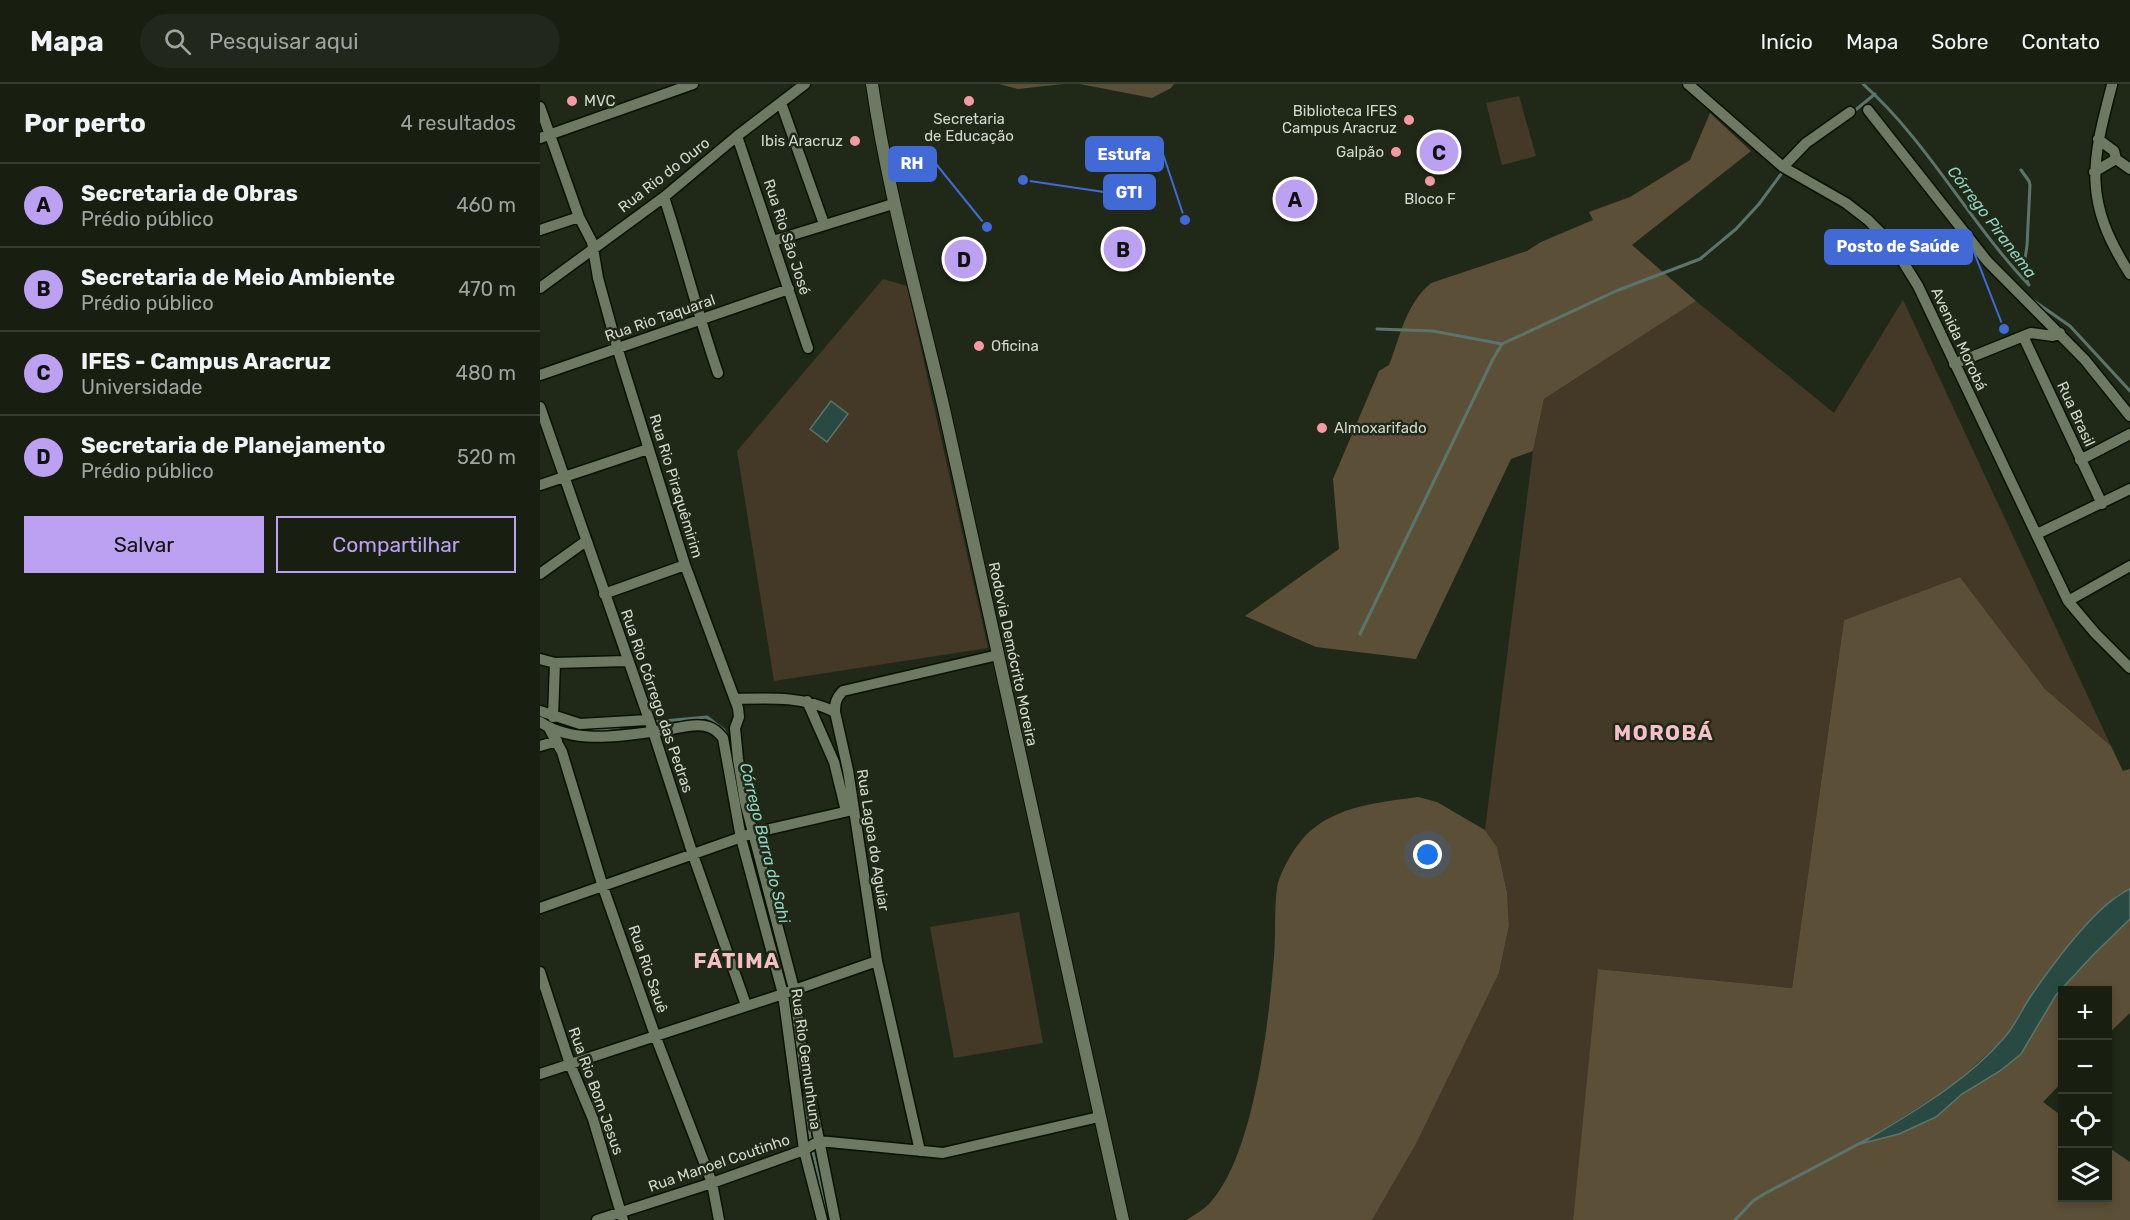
<!DOCTYPE html>
<html lang="pt">
<meta charset="utf-8">
<style>
body{margin:0;font-family:Rubik,sans-serif;background:#21271a;color:#f1f3f6}
.controls{position:absolute;right:18px;bottom:18px;display:grid;overflow:hidden;border-radius:0px;box-shadow:0 3px 9px #0003}
.controls button{width:54px;height:54px;display:grid;place-items:center;padding:0;border:0;border-bottom:2px solid #363d31;background:#181f11;color:#f1f3f6;font:30px sans-serif}
.you{position:absolute;left:888px;top:771px;width:21px;height:21px;margin:-15px;border:4px solid #fff;border-radius:50%;background:#1a73e8;box-shadow:0 0 0 9px #1a73e833}
.badge{display:grid;place-items:center;width:39px;height:39px;border-radius:50%;background:#bca0f2;color:#111;font-size:20px;font-weight:700}
.pin{position:absolute;translate:-50% -50%;border:3px solid #fff;box-shadow:0 2px 6px #0006}
.list{margin:0;padding:0;list-style:none}
h2{display:flex;justify-content:space-between;align-items:center;height:78px;margin:0;padding:0 24px;font-size:26px}
h2 small{font-size:20px;font-weight:400;color:#9fa29f}
.list li{display:grid;grid-template-columns:39px 1fr auto;gap:18px;align-items:center;box-sizing:border-box;height:84px;padding:0 24px;border-top:2px solid #363d31}
.list b{display:block;font-size:22px;white-space:nowrap}
.list p{margin:0;font-size:20px;white-space:nowrap;color:#9fa29f}
.list em{font-size:20px;font-style:normal;color:#9fa29f}
.actions{display:flex;gap:12px;padding:18px 24px}
.actions a{flex:1;padding:14px 0;border:2px solid #bca0f2;border-radius:0px;text-align:center;font-size:21px;color:#bca0f2}
.actions .main{background:#bca0f2;color:#111}
.icon{flex:none;width:33px;height:33px;fill:none;stroke:currentColor;stroke-width:2;stroke-linecap:round;stroke-linejoin:round}
.map{position:relative;flex:none;width:1590px;height:1136px;overflow:hidden}
header{display:flex;align-items:center;gap:36px;box-sizing:border-box;height:84px;padding:0 30px;background:#181f11;border-bottom:2px solid #363d31}
header strong{font-size:28px}
nav{display:flex;gap:33px;margin-inline-start:auto;font-size:21px}
.search{width:420px;height:54px;background:#21271a;display:flex;align-items:center;gap:15px;box-sizing:border-box;padding:0 21px;border-radius:33px;color:#9fa29f;font-size:22px}
main{display:flex}
aside{flex:1;background:#181f11}
.map>svg:first-child{display:block}
.green{fill:#443926}
.forest{fill:#5c4f37}
.water{fill:#294a42;stroke:#5c756c;stroke-width:1.5}
.lines{fill:none;stroke-linecap:round;stroke-linejoin:round}
.stream{stroke:#5c756c;stroke-width:3}
.minor-casing{stroke:#091103;stroke-width:13}
.tertiary-casing{stroke:#091103;stroke-width:14}
.minor{stroke:#6e7964;stroke-width:10}
.tertiary{stroke:#6e7964;stroke-width:12}
.poi-dot{fill:#f49aa6;stroke:#202917;stroke-width:2}
.labels{text-anchor:middle;dominant-baseline:central;stroke-width:5;stroke-linejoin:round;paint-order:stroke}
.poi-label{font-size:15px;fill:#d2d8cd;stroke:#202917;text-anchor:start}
.street-label{font-size:15px;fill:#d2d8cd;stroke:#202917}
.water-label{font-size:16px;font-style:italic;fill:#92d4c4;stroke:#202917}
.district-label{font-size:21px;font-weight:bold;letter-spacing:1.5px;fill:#f4c0c6;stroke:#202917}
.leader{fill:none;stroke:#416ad6;stroke-width:2}
.callout-dot{fill:#416ad6;stroke:#202917;stroke-width:2}
.callout{fill:#416ad6;stroke:#416ad6;stroke-width:2}
.callout-label{font-size:16px;text-anchor:middle;font-weight:bold;fill:#fff}
</style>
<header>
<strong>Mapa</strong>
<div class="search"><svg class="icon" aria-label="search" viewBox="0 0 24 24"><circle cx="10" cy="10" r="6"/><path d="M15 15l6 6"/></svg>Pesquisar aqui</div>
<nav><a>Início</a><a>Mapa</a><a>Sobre</a><a>Contato</a></nav>
</header>
<main>
<aside>
<h2>Por perto<small>4 resultados</small></h2>
<ul class="list">
<li><span class="badge">A</span><div><b>Secretaria de Obras</b><p>Prédio público</p></div><em>460 m</em></li>
<li><span class="badge">B</span><div><b>Secretaria de Meio Ambiente</b><p>Prédio público</p></div><em>470 m</em></li>
<li><span class="badge">C</span><div><b>IFES - Campus Aracruz</b><p>Universidade</p></div><em>480 m</em></li>
<li><span class="badge">D</span><div><b>Secretaria de Planejamento</b><p>Prédio público</p></div><em>520 m</em></li>
</ul>
<div class="actions"><a class="main">Salvar</a><a>Compartilhar</a></div>
</aside>
<div class="map">
<svg width="1590" height="1136" viewBox="0 0 1590 1136">
<rect width="100%" height="100%" fill="#202917"/>
<path class="green" d="M 979,12 L 996,72 L 962,81 L 946,19 Z
M 343,195 L 367,202 L 448,564 L 234,597 L 197,367 Z
M 1363,216 L 1571,662 L 1505,605 L 1420,493 L 1304,536 L 1252,904 L 1059,885 L 1033,1136 L 832,1136 L 876,1060 L 959,889 L 969,842 L 967,808 L 957,763 L 945,746 L 993,367 L 1004,315 L 1156,217 L 1294,329 Z
M 479,828 L 503,959 L 414,974 L 390,843 Z"/>
<path class="forest" d="M 459,0 L 523,0 L 478,5 Z
M 540,0 L 634,0 L 631,4 L 612,14 Z
M 1170,29 L 1211,67 L 1092,161 L 1156,217 L 1004,315 L 993,367 L 971,375 L 876,575 L 776,563 L 705,532 L 799,465 L 793,395 L 839,287 L 849,281 C 861,251 865,221 891,199 L 987,167 L 1001,158 L 1053,136 L 1049,128 L 1090,113 L 1150,76 Z
M 1420,493 L 1505,605 L 1571,662 L 1583,687 L 1590,685 L 1590,805 L 1577,811 L 1536,852 L 1491,912 L 1465,954 L 1411,1003 L 1323,1058 L 1395,1033 L 1422,1010 L 1460,987 L 1481,970 L 1516,911 L 1554,870 L 1590,835 L 1590,929 L 1568,950 L 1568,906 L 1522,906 L 1522,998 L 1503,1018 L 1522,1032 L 1522,1114 L 1568,1114 L 1568,1063 L 1590,1078 L 1590,1136 L 1033,1136 L 1058,885 L 1252,904 L 1304,536 Z
M 878,713 L 897,718 L 945,746 L 957,763 L 967,808 L 969,842 L 959,889 L 876,1060 L 832,1136 L 647,1136 C 654,1131 663,1126 669,1120 C 714,1073 729,937 734,872 C 736,850 734,827 737,804 C 739,789 756,760 768,749 C 797,722 840,718 878,713 Z"/>
<path class="water" d="M 291,317 L 308,330 L 287,358 L 270,345 Z
M 1590,805 L 1590,835 L 1554,870 L 1516,911 L 1481,970 L 1460,987 L 1422,1010 L 1396,1033 L 1359,1050 L 1320,1060 C 1371,1029 1424,1000 1464,954 C 1475,942 1482,925 1491,912 C 1513,880 1556,820 1590,805 Z"/>
<g class="lines">
<path class="stream" d="M 1323,0 C 1388,58 1429,138 1489,201
M 1313,28 L 1335,10
M 1481,86 L 1489,97 L 1490,101 L 1487,162 L 1483,187 L 1488,199
M 1491,215 L 1530,242 L 1590,307
M 837,245 L 893,247 L 962,260
M 820,550 L 953,275 L 962,260 L 1076,207 L 1160,175 L 1196,145 L 1219,120 L 1244,86
M 113,638 L 167,633 L 184,646 L 187,653
M 39,644 L 51,647 L 79,643
M 190,662 L 193,676
M 243,883 L 247,904
M 252,937 L 258,978
M 259,984 L 271,1058
M 272,1064 L 289,1136
M 1195,1136 L 1213,1117 L 1224,1110 L 1328,1055"/>
<g class="minor-casing">
<path id="minor" d="M 1148,0 L 1243,83 L 1306,119 L 1328,136 L 1352,160 L 1378,202 L 1528,517 L 1555,549 L 1590,584
M 1572,1 C 1551,80 1543,117 1590,190
M 241,19 L 284,140
M 0,23 L 39,133 L 52,158 L 58,194 L 77,263 L 145,481 L 198,624 L 199,633 L 195,644 L 198,675 L 205,718 L 254,905 L 264,981 L 295,1136
M 1328,26 L 1447,177 L 1545,276 L 1590,332
M 197,52 L 268,264
M 0,54 L 153,0
M 1558,55 L 1574,67 L 1576,75 L 1590,85
M 1243,83 L 1266,59 L 1310,28
M 1554,88 L 1576,75
M 124,113 C 143,171 158,231 178,289
M 0,146 L 39,133
M 233,157 L 353,120
M 0,204 L 124,113 L 197,52 L 265,0
M 1483,252 L 1562,420
M 1414,280 L 1491,249 L 1513,252 L 1520,249
M 0,291 L 249,205
M 0,323 L 113,647 L 153,771 L 206,921
M 1540,376 L 1590,350
M 0,401 L 108,365
M 1497,450 L 1590,405
M 0,490 L 46,457
M 64,510 L 145,481
M 1528,517 L 1590,482
M 0,575 L 15,579 L 87,577
M 195,615 C 230,614 263,612 295,628
M 267,617 L 294,678 L 306,727
M 0,627 L 40,640 L 108,636
M 13,633 L 15,579
M 0,638 C 38,663 90,650 132,645 C 143,643 157,639 169,643 C 175,645 179,649 183,654 L 201,754 L 243,910 L 264,1066 L 282,1136
M 9,644 L 22,668 L 63,803 L 115,951 L 172,1099 L 179,1136
M 0,662 L 17,657
M 0,824 L 213,749 L 313,726
M 0,888 L 30,980 L 53,1035 L 83,1136
M 0,990 L 243,910 L 337,877
M 380,1067 L 337,877 L 308,686 L 295,628 C 295,619 296,614 303,607 L 458,571
M 57,1136 L 172,1099 L 264,1066 L 279,1057 L 403,1069 L 559,1033"/>
</g>
<g class="tertiary-casing">
<path id="tertiary" d="M 332,0 C 348,110 379,217 404,325 C 466,595 522,866 583,1136"/>
</g>
<use href="#minor" class="minor"/>
<use href="#tertiary" class="tertiary"/>
</g>
<g class="poi-dot">
<circle cx="32" cy="17" r="6"/>
<circle cx="429" cy="17" r="6"/>
<circle cx="869" cy="36" r="6"/>
<circle cx="315" cy="57" r="6"/>
<circle cx="856" cy="68" r="6"/>
<circle cx="890" cy="97" r="6"/>
<circle cx="439" cy="262" r="6"/>
<circle cx="782" cy="344" r="6"/>
</g>
<g class="labels">
<g class="poi-label">
<text x="44" y="17">MVC</text>
<text x="857" y="27" text-anchor="end">Biblioteca IFES<tspan x="857" dy="17">Campus Aracruz</tspan></text>
<text x="429" y="35" text-anchor="middle">Secretaria<tspan x="429" dy="17">de Educação</tspan></text>
<text x="303" y="57" text-anchor="end">Ibis Aracruz</text>
<text x="844" y="68" text-anchor="end">Galpão</text>
<text x="890" y="115" text-anchor="middle">Bloco F</text>
<text x="451" y="262">Oficina</text>
<text x="794" y="344">Almoxarifado</text>
</g>
<g class="street-label">
<text transform="translate(124 91) rotate(-38)">Rua Rio do Ouro</text>
<text transform="translate(247 153) rotate(72)">Rua Rio São José</text>
<text transform="translate(120 234) rotate(-19)">Rua Rio Taquaral</text>
<text transform="translate(1419 255) rotate(65)">Avenida Morobá</text>
<text transform="translate(1536 330) rotate(65)">Rua Brasil</text>
<text transform="translate(136 402) rotate(73)">Rua Rio Piraquêmirim</text>
<text transform="translate(473 570) rotate(78)">Rodovia Demócrito Moreira</text>
<text transform="translate(117 617) rotate(71)">Rua Rio Córrego das Pedras</text>
<text transform="translate(333 756) rotate(81)">Rua Lagoa do Aguiar</text>
<text transform="translate(108 885) rotate(71)">Rua Rio Sauê</text>
<text transform="translate(266 975) rotate(82)">Rua Rio Gemunhuna</text>
<text transform="translate(56 1007) rotate(70)">Rua Rio Bom Jesus</text>
<text transform="translate(179 1079) rotate(-19)">Rua Manoel Coutinho</text>
</g>
<g class="water-label">
<text transform="translate(1452 138) rotate(53)">Córrego Piranema</text>
<text transform="translate(225 759) rotate(76)">Córrego Barra do Sahi</text>
</g>
<g class="district-label">
<text x="1124" y="648">MOROBÁ</text>
<text x="197" y="876">FÁTIMA</text>
</g>
</g>
<path class="leader" d="M645 136L623 70M447 143L396 80M483 96L564 108M1464 245L1432 163"/>
<g class="callout-dot">
<circle cx="645" cy="136" r="6"/>
<circle cx="447" cy="143" r="6"/>
<circle cx="483" cy="96" r="6"/>
<circle cx="1464" cy="245" r="6"/>
</g>
<g class="callout">
<rect x="546" y="53" width="77" height="34" rx="6"/>
<rect x="349" y="63" width="47" height="34" rx="6"/>
<rect x="564" y="91" width="51" height="34" rx="6"/>
<rect x="1285" y="146" width="147" height="34" rx="6"/>
</g>
<g class="callout-label">
<text x="584" y="76">Estufa</text>
<text x="372" y="85">RH</text>
<text x="589" y="114">GTI</text>
<text x="1358" y="168">Posto de Saúde</text>
</g>
</svg>
<div class="controls">
<button>+</button>
<button>−</button>
<button><svg class="icon" aria-label="locate" viewBox="0 0 24 24"><circle cx="12" cy="12" r="6"/><path d="M12 2v4M12 18v4M2 12h4M18 12h4"/></svg></button>
<button><svg class="icon" aria-label="layers" viewBox="0 0 24 24"><path d="M12 4l9 5-9 5-9-5zM3 14l9 5 9-5"/></svg></button>
</div>
<div class="you"></div>
<div class="pin badge" style="left:755px;top:115px">A</div>
<div class="pin badge" style="left:583px;top:165px">B</div>
<div class="pin badge" style="left:899px;top:68px">C</div>
<div class="pin badge" style="left:424px;top:175px">D</div>
</div>
</main>
